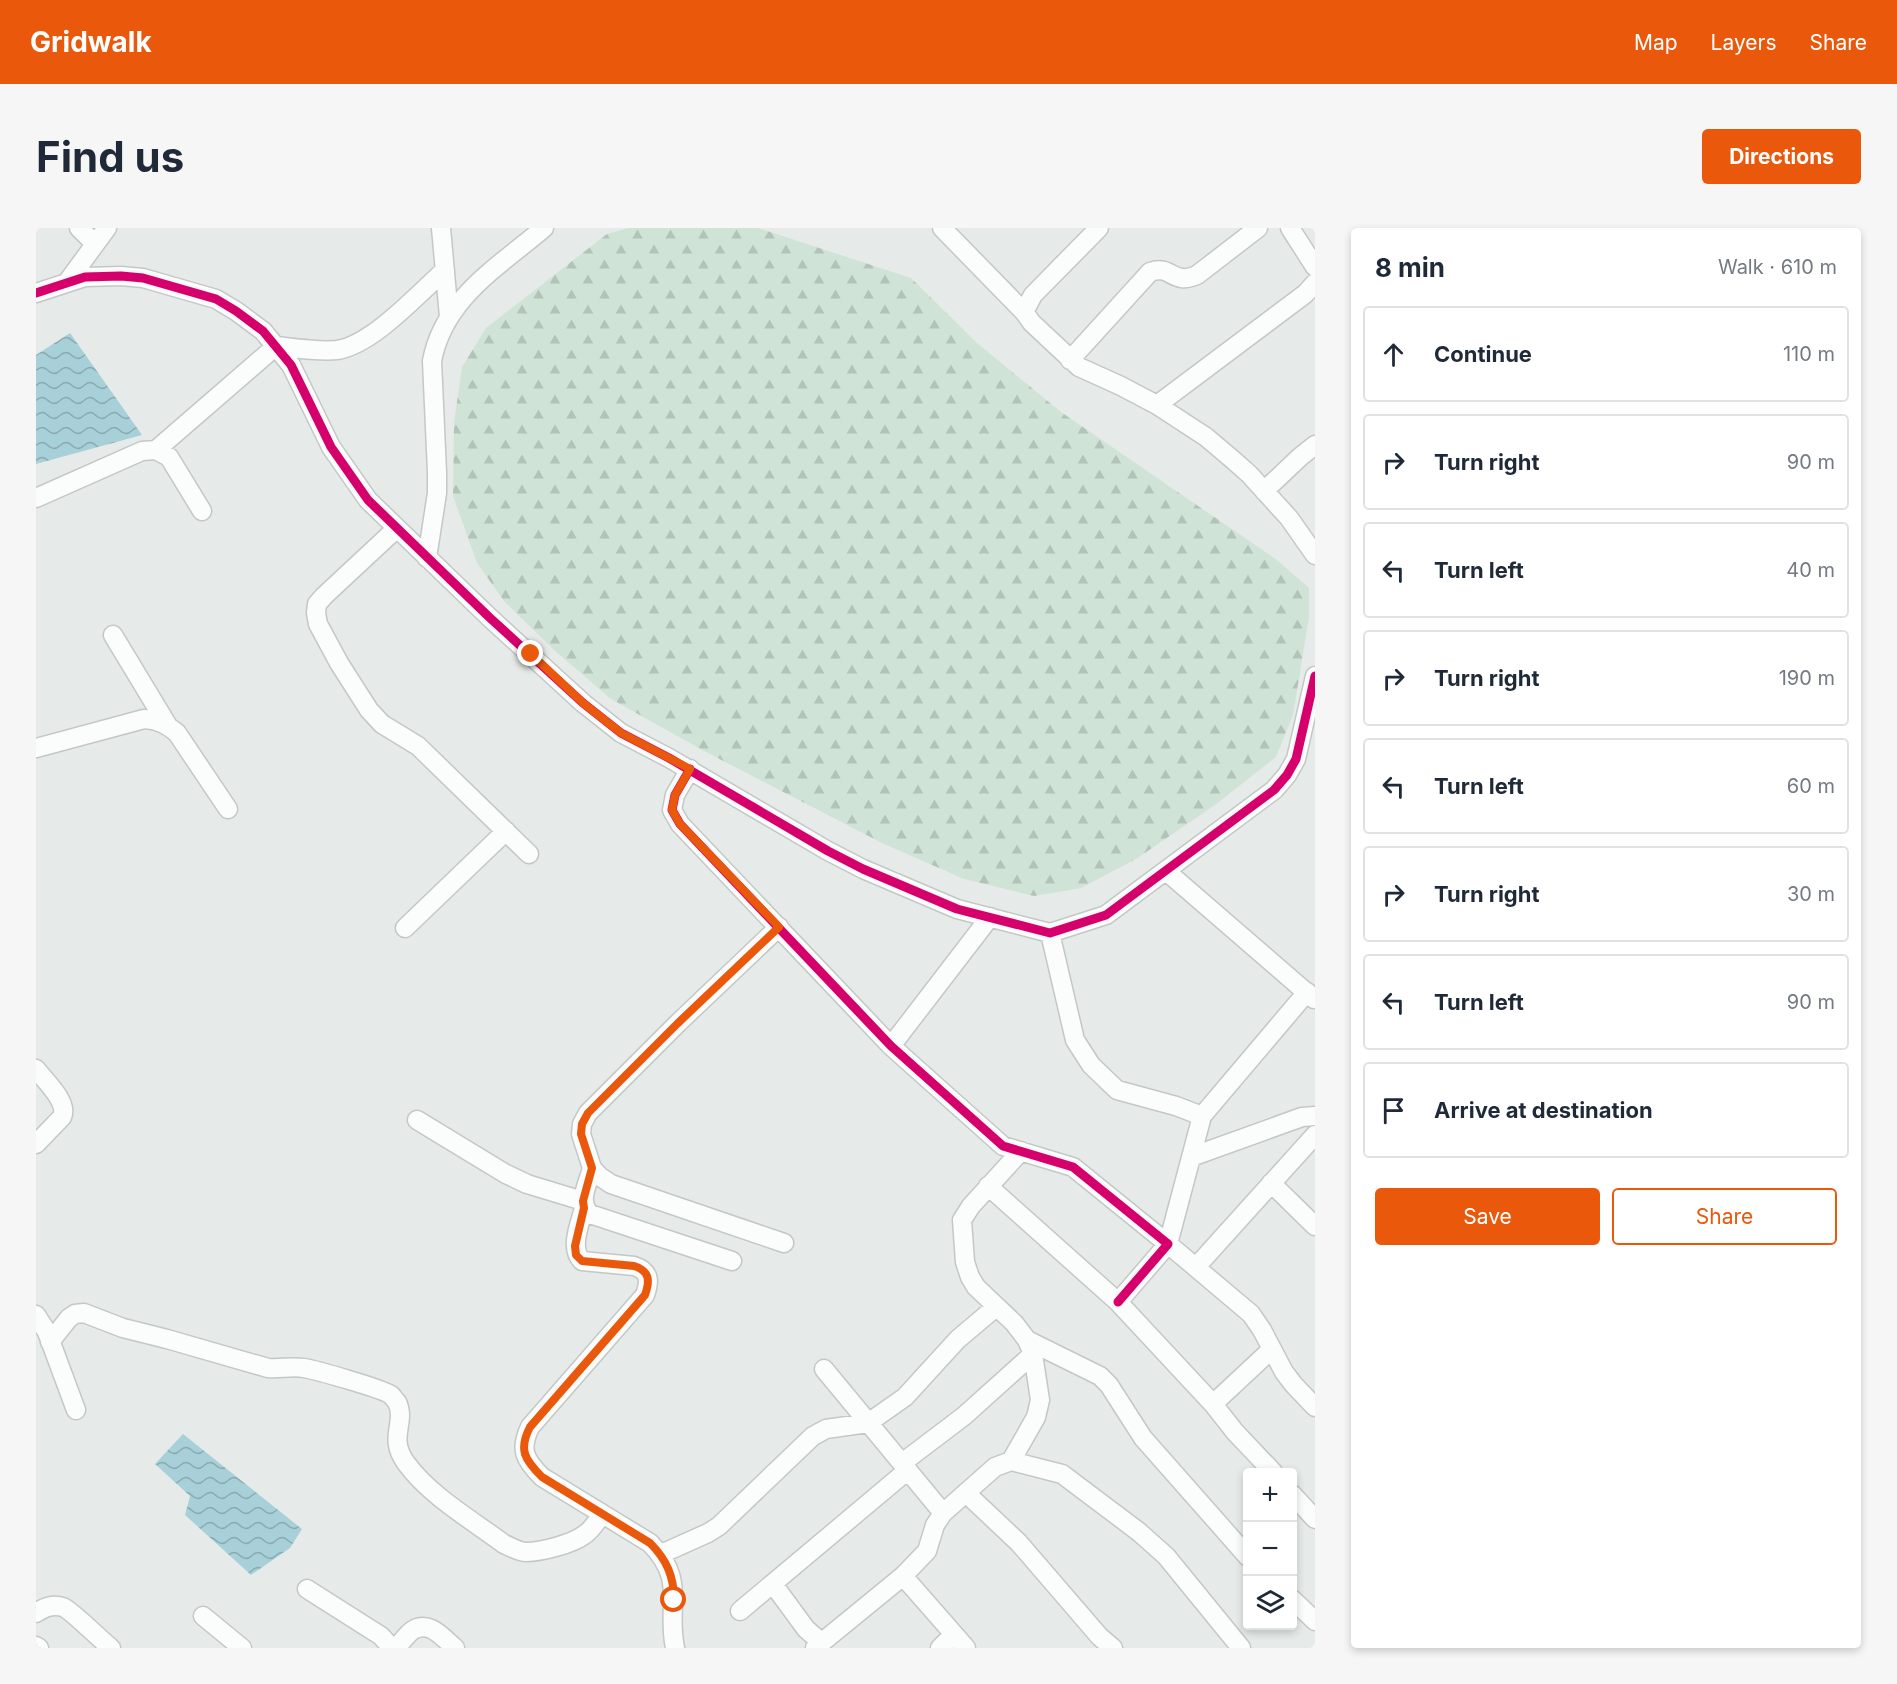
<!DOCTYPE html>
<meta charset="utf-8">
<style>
body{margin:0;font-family:Inter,sans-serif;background:#f6f6f7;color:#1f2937}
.controls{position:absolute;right:18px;bottom:18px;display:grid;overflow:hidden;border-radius:6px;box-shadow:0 3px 9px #0003}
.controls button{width:54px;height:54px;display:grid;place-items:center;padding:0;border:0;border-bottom:2px solid #e0e1e3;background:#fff;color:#1f2937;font:30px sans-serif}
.stop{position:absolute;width:18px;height:18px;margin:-14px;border:4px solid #ea580c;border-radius:50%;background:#fff}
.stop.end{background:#ea580c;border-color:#fff;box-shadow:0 2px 6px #0008}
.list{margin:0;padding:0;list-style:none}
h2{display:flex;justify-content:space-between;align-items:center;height:78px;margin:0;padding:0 24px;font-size:26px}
h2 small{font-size:20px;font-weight:400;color:#747a83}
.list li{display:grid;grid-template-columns:39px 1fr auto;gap:18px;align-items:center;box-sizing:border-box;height:96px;margin:0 12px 12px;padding:0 12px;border:2px solid #e0e1e3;border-radius:6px}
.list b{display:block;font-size:22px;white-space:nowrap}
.list em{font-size:20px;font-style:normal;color:#747a83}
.actions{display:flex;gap:12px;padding:18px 24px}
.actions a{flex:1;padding:14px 0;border:2px solid #ea580c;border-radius:6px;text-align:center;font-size:21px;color:#ea580c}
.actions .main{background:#ea580c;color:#fff}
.icon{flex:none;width:33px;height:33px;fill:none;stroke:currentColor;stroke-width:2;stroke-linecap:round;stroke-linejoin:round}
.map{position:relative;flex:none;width:1279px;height:1420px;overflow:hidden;border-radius:6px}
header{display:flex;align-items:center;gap:36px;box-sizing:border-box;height:84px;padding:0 30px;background:#ea580c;color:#fff}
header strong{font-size:28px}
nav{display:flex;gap:33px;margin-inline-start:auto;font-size:21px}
.intro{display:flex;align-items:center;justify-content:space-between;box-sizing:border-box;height:144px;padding:0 36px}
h1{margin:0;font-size:42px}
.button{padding:15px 27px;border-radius:6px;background:#ea580c;color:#fff;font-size:21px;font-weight:700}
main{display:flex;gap:36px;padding:0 36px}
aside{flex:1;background:#fff;border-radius:6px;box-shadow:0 3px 9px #0003}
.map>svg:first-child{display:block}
.forest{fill:url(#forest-firs)}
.water{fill:url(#water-waves)}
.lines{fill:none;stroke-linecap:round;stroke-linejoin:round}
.minor-casing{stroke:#c3c8c6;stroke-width:21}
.minor{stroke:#fbfcfc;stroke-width:18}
.cycleway-casing{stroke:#f4f9f7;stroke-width:13}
.cycleway{stroke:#d6006c;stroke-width:9}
.route{stroke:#ea580c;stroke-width:8}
</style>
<header>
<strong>Gridwalk</strong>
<nav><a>Map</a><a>Layers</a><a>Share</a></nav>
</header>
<div class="intro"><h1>Find us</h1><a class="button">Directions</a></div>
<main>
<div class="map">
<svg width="1279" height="1420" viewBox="0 0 1279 1420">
<defs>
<pattern id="forest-firs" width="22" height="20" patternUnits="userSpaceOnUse" patternTransform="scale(1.5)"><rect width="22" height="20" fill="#cfe3d6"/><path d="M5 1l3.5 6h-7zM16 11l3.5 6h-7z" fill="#b2c4b8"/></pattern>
<pattern id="water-waves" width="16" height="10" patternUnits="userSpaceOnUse" patternTransform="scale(1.5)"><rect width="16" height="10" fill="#a8d0d8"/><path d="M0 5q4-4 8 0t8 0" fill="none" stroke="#89aab0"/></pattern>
</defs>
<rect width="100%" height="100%" fill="#e6ebe9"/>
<path class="forest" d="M 593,0 L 722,0 L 875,50 L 941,115 L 1025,184 L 1241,332 L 1273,360 L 1273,389 L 1257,487 L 1240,529 L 1179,577 L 1100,631 L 1045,660 L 998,668 L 928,651 L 846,615 L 670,524 L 575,471 L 518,422 L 468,373 L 441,335 L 417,268 L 418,195 L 426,139 L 450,100 L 571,6 Z"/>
<path class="water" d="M 34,105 L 106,207 L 0,236 L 0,127 Z
M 147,1206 L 266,1301 L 254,1320 L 215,1347 L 149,1287 L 154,1268 L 119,1236 Z"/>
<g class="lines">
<g class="minor-casing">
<path id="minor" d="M 43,0 L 59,16
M 405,0 L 413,89
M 906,0 L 988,84
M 1063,0 L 997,67 L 988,84 L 996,95 L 1043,139 L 1085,158 L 1121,177 L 1170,209 L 1196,231 L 1213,246 L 1253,290 L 1279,327
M 1254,0 L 1279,39
M 32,53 L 71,0
M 0,65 L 49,49 L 85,48 L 107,50 L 180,71 L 200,83 L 227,103 L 255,137 L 295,219 L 332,272 L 453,389 L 547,475 L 585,505 L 633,530 L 792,623 L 827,641 L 921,681 L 1014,705 L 1070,687 L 1238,562 L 1251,547 L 1260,531 L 1279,448
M 1034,132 L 1114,44 C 1136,36 1136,58 1161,47 L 1222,0
M 1121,177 L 1269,66 L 1279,55
M 120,222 L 240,118 C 258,120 283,124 301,122 C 336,117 381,67 409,42
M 1228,263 L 1264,229 L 1279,217
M 0,270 L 106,223 L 120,222 L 133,229 L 166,283
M 361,300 L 288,368 L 281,376 L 280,385 L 282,396 L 303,435 L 333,482 L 346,496 L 382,518 L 493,626
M 391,330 L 401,265 L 401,244 L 396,133 C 408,70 462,39 508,0
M 77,407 L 132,498
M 0,520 L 108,491 C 122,492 130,496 141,505 L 192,581
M 654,541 L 639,567 L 636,582 L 644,596 L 855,818 L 967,918 L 1037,939 L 1132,1016 L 1082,1074
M 1130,643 L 1278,771
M 743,699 L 642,795 L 552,885 L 546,896 L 545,906 L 556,940 L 563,948 L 575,956 L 748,1015
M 369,700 L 470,603
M 1014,705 L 1039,812 L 1055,837 L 1081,862 L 1140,878 L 1166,888
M 1271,764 L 1166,888 L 1132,1016 L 1215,1086 L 1226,1102 L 1248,1144 L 1258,1157 L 1279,1179
M 855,818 L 954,689
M 0,841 C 9,853 33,874 26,889 L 0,916
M 381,892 L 470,946 L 491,956 L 547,973
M 1155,929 L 1266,889 L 1279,888
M 556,940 C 552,956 541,973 554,986 L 696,1033
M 1235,955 L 1279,998
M 952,958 L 1082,1074 L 1177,1176 L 1199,1204 L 1237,1244
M 548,980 C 544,996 533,1020 546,1033 L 598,1038 C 614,1043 614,1053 609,1067 L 494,1199 C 483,1222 489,1232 506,1249 L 614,1315 C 651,1353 630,1376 639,1420
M 1160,1039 L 1279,907
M 0,1087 L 11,1104 L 40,1182
M 991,1112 L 1064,1148 L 1073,1157 L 1107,1210 L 1212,1329
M 14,1114 L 33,1090 L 39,1086 L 48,1085 L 87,1100 L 131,1111 L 232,1140 C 244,1141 256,1138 268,1140 C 280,1142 347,1161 355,1167 C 357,1169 359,1172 361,1174 C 371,1195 351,1209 370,1235 C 394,1268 436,1292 468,1316 C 475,1319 483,1324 490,1324 C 505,1324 536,1316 548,1307 C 556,1302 561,1293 566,1286
M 788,1141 L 907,1285
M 1177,1176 L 1236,1121
M 975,1233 L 1000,1189 L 1004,1172 L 997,1126 L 991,1112 L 978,1095 L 940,1059 L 934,1049 L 929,1034 L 926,992 L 935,978 L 985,923
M 866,1235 L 928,1188 L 997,1126
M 930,1265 L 983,1315 L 1064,1409 L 1077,1420
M 1256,1266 L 1279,1291
M 625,1326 L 672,1305 L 683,1298 L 777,1208 L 790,1201 L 832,1195 L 869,1169 L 922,1111 L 960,1079
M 867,1348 L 930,1420
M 737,1356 L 770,1401 L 786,1415
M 271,1361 L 345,1408 L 356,1420
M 1256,1371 L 1279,1393
M 704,1383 L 872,1242
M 0,1385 C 7,1380 17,1376 27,1379 C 35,1382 66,1413 75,1420
M 167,1388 L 206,1420
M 0,1418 L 3,1420
M 360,1420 C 365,1415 371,1406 377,1402 C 394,1392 407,1410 419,1420
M 779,1420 L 867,1348 L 891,1323 L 899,1297 L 907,1285 L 959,1239 L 975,1233 L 1026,1246 L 1103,1304 L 1130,1328 L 1205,1420
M 904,1420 L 918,1406"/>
</g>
<use href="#minor" class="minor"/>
<g class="cycleway-casing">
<path id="cycleway" d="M 0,65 L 49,49 L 85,48 L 107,50 L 180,71 L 200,83 L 227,103 L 255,137 L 295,219 L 332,272 L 453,389 L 547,475 L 585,505 L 633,530 L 792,623 L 827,641 L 921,681 L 1014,705 L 1070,687 L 1238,562 L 1251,547 L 1260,531 L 1279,448
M 654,541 L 639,567 L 636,582 L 644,596 L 855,818 L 967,918 L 1037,939 L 1132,1016 L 1082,1074"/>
</g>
<use href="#cycleway" class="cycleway"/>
</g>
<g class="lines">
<path class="route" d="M 495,426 L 547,475 L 585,505 L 654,541 L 639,567 L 636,582 L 644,596 L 743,699 L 642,795 L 552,885 L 546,896 L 545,906 L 556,940 L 547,973 L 548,980 L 539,1018 L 540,1027 L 546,1033 L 598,1038 C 614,1043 614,1053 609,1067 L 494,1199 C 482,1222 489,1232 506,1249 L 614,1315 C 631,1332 638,1349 638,1372"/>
</g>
</svg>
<div class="controls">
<button>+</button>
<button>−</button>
<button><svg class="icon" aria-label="layers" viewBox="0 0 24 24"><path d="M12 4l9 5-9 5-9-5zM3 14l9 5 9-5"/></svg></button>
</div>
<div class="stop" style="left:638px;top:1372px"></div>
<div class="stop end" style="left:495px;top:426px"></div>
</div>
<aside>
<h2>8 min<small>Walk · 610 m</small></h2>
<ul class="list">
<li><svg class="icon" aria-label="ahead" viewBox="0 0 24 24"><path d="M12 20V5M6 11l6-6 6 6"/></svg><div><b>Continue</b></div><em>110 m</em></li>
<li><svg class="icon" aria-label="right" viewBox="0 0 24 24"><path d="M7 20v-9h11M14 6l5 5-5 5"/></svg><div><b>Turn right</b></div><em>90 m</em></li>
<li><svg class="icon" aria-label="left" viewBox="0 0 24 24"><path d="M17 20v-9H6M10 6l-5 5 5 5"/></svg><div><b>Turn left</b></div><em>40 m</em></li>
<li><svg class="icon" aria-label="right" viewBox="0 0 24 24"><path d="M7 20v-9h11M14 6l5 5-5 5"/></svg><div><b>Turn right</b></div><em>190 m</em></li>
<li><svg class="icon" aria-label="left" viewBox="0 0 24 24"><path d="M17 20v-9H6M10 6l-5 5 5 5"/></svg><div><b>Turn left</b></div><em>60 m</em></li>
<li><svg class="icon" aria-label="right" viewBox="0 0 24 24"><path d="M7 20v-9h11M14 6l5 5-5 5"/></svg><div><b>Turn right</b></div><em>30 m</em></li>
<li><svg class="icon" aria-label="left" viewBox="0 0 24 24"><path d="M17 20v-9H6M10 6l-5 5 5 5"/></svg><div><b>Turn left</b></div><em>90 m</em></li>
<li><svg class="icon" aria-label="arrive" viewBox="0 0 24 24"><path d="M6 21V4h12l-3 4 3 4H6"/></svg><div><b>Arrive at destination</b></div></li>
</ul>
<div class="actions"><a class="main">Save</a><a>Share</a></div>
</aside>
</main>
